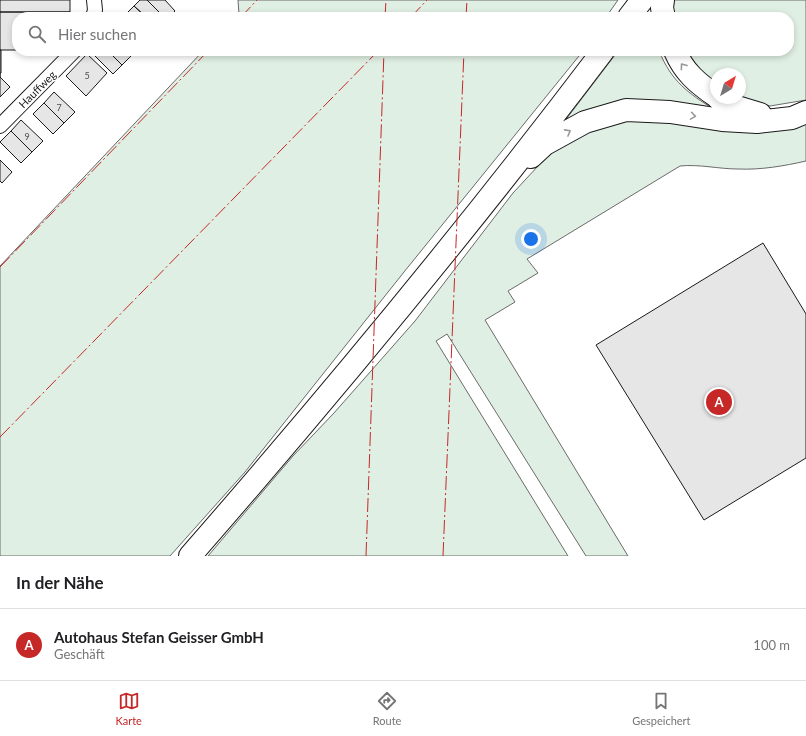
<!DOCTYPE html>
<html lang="de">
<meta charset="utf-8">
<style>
body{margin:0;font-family:Lato,sans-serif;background:#f6f6f6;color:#202124}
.compass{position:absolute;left:710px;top:68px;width:36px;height:36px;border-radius:50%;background:#fff;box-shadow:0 2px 6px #0003;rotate:38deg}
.you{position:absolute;left:531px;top:239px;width:14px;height:14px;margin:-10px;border:3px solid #fff;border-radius:50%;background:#1a73e8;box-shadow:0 0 0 6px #1a73e833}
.badge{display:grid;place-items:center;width:26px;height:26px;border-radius:50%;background:#c62828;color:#fff;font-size:13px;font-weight:700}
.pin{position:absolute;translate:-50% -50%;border:2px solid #fff;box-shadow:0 1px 4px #0006}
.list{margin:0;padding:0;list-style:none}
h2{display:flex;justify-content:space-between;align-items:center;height:52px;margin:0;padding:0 16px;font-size:17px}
h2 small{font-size:13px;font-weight:400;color:#757577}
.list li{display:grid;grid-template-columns:26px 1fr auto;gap:12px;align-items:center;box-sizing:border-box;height:72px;padding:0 16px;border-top:1px solid #e0e0e0}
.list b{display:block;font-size:15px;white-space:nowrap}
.list p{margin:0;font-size:13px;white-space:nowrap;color:#757577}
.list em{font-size:13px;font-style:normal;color:#757577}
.icon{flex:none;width:22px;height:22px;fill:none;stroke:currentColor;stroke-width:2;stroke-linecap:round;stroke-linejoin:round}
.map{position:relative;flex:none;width:806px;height:556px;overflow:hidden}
.search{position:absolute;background:#fff;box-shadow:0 2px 6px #0003;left:12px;right:12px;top:12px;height:44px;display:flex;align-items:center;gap:10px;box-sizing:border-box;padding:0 14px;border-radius:16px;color:#757577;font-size:15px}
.sheet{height:124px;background:#fff}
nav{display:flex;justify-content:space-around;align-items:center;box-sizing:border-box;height:56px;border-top:1px solid #e0e0e0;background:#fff;font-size:11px;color:#757577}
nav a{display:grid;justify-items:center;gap:2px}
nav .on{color:#c62828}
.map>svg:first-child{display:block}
.green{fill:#e0efe3;stroke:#6a6a6a}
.building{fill:#e6e6e6;stroke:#1a1a1a}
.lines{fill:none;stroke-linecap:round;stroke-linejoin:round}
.minor-casing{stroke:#1a1a1a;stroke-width:16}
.primary-casing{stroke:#1a1a1a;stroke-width:24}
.minor{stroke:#fff;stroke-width:14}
.primary{stroke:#fff;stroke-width:22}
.power{stroke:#c62828;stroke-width:1;stroke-dasharray:14 3 2 3;stroke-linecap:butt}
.oneway{stroke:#989898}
.labels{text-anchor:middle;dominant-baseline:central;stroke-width:3;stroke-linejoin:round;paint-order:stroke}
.number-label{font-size:9px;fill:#4d4d4d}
.street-label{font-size:11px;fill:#1a1a1a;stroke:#fff}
</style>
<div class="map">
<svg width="806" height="556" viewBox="0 0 806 556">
<rect width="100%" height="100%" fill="#fff"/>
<path class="green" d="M 238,0 L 618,0 L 606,17 L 235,17 L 239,14 Z
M 671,0 L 806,0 L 806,100 L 770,106 L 743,98 L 740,96 L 740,74 L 716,74 L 716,84 L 699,71 L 683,51 L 789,51 L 789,17 L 671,17 Z
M 203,51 L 583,51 L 404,272 L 245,472 L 170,556 L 0,556 L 0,266 Z
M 618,51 L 659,51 C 672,82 688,93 715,110 L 564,122 Z
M 630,117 L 806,123 L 806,161 C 784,166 761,170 738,169 C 719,169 699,164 680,166 L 527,259 L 538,273 L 508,291 L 515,302 L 485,320 L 628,556 L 586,556 L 447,334 L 436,341 L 568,556 L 208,556 L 293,456 L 334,413 L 415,321 L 513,193 L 551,152 L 594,126 Z"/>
<path class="building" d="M 0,0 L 70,0 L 70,12 L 0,12 Z
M 140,0 L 147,0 L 164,17 L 146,17 L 134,6 Z
M 147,0 L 165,0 L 175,11 L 169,17 L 164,17 Z
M 134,6 L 146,17 L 127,17 L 125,15 Z
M 0,12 L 70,12 L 70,17 L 17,17 L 17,50 L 0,50 Z
M 0,50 L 1,50 L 1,73 L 0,73 Z
M 90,51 L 108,51 L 122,65 L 113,74 Z
M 108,51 L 125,51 L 131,56 L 122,65 Z
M 125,51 L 135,51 L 131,56 Z
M 87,54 L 107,73 L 86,96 L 66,76 Z
M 0,73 L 0,77 L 10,87 L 0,97 Z
M 54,92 L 75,112 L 64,123 L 44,103 Z
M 44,103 L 64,123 L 53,134 L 33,114 Z
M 21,120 L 43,141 L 32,152 L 11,131 Z
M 11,131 L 32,152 L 21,163 L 0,142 Z
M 0,160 L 12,172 L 2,183 L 0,181 Z
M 763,243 L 806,314 L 806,458 L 704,520 L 596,345 Z"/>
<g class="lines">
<g class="minor-casing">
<path id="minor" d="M 93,17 L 95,10 L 94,0
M 0,126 L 74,51"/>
</g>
<g class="primary-casing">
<path id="primary" d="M 663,0 L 662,8 L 664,17
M 629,17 L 642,0
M 675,51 C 684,72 697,83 716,96
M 718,98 L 727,104 L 760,114
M 531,157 L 545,144 L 585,122 L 626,110 L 670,112 L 722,120 L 757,122 L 792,118 L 806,112
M 190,556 C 333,392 472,224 603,51"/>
</g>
<use href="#minor" class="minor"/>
<use href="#primary" class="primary"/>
<path class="power" d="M 241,17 L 257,0
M 385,17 L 386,0
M 411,17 L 427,0
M 466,17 L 467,0
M 0,267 L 208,51
M 0,437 L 378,51
M 366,556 L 384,51
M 443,556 L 464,51"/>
</g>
<defs><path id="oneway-chevron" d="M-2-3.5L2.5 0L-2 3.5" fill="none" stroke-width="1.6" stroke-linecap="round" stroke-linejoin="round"/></defs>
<g class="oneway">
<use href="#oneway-chevron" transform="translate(683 66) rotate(-126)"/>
<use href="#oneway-chevron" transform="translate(693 116) rotate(9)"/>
<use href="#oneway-chevron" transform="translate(568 132) rotate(-29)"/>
</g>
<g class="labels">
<g class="number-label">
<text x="87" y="75">5</text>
<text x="59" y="107">7</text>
<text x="27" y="136">9</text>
</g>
<g class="street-label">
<text transform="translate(37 89) rotate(-45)">Hauffweg</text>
</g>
</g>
</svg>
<svg class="compass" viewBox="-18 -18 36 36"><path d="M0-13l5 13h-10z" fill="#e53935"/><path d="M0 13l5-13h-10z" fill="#757577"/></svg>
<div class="you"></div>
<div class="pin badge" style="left:719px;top:402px">A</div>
<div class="search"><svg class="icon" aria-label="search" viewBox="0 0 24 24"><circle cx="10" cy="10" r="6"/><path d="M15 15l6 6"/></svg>Hier suchen</div>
</div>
<section class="sheet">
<h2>In der Nähe<small></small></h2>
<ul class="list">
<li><span class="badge">A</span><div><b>Autohaus Stefan Geisser GmbH</b><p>Geschäft</p></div><em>100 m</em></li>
</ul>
</section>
<nav>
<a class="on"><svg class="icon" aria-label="map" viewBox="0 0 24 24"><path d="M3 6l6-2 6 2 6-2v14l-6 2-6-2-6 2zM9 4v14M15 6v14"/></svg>Karte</a>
<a><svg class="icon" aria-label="directions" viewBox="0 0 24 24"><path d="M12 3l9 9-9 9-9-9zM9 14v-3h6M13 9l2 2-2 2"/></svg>Route</a>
<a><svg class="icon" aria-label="saved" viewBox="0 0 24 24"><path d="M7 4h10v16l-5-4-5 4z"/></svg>Gespeichert</a>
</nav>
